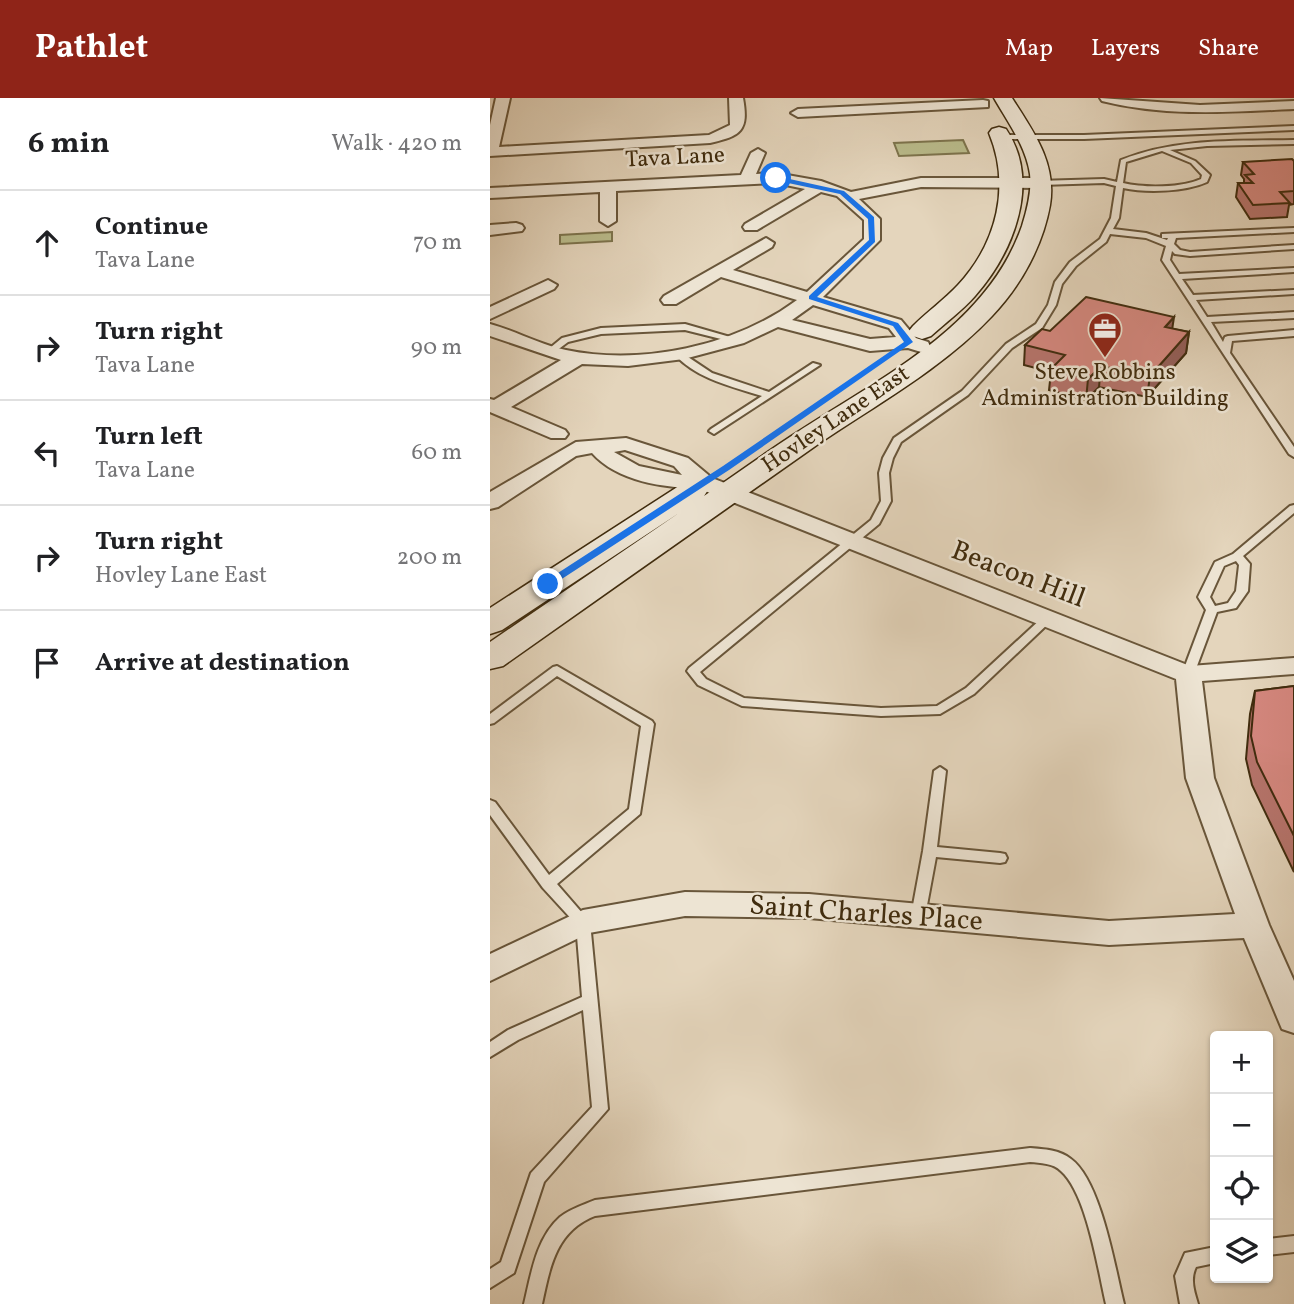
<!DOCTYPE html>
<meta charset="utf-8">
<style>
body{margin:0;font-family:Vollkorn,serif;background:#f6f6f6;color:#202124}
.controls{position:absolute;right:21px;bottom:21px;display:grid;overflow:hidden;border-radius:7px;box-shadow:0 2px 5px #0004}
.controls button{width:63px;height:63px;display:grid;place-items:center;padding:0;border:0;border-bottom:2px solid #e0e0e0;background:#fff;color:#202124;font:35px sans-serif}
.stop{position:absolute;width:21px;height:21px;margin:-16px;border:5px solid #1a73e8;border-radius:50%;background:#fff}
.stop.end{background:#1a73e8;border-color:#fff;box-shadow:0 2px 7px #0008}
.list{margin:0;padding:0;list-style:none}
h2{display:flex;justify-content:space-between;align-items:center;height:91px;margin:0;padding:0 28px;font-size:30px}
h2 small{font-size:23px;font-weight:400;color:#757577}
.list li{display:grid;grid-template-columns:46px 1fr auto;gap:21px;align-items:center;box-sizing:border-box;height:105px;padding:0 28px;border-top:2px solid #e0e0e0}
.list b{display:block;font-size:26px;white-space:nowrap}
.list p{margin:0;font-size:23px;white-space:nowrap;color:#757577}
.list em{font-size:23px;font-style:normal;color:#757577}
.icon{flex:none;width:38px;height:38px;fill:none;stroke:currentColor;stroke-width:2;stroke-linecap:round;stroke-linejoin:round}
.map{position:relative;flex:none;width:804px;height:1206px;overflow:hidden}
header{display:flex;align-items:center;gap:42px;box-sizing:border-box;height:98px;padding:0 35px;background:#8f2418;color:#fff}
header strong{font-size:33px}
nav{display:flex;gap:38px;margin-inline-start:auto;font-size:24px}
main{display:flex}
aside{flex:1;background:#fff}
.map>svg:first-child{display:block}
.green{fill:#babc8c;stroke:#7d744d;stroke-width:2}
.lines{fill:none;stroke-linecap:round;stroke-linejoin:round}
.lane-casing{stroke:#69563a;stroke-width:4}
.street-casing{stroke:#69563a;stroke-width:4}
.secondary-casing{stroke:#402c0e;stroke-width:3}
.lane{fill:#ede4d3;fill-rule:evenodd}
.street{fill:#ede4d3;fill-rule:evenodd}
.secondary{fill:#ede4d3;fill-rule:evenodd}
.wall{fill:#b6746c;stroke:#402c0e;stroke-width:2}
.shaded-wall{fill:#945e58;stroke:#402c0e;stroke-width:2}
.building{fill:#d4877e;stroke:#402c0e;stroke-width:2}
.route{fill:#1a73e8}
.labels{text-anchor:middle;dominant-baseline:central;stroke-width:5;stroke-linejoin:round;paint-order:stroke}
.far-street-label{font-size:23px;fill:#402c0e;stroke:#ede4d3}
.far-poi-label{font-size:23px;fill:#402c0e;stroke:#ede4d3}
.street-label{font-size:28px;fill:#402c0e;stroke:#ede4d3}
</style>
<header>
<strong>Pathlet</strong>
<nav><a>Map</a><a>Layers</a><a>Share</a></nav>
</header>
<main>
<aside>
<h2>6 min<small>Walk · 420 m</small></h2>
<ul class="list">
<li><svg class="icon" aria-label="ahead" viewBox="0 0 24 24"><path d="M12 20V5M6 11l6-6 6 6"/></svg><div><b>Continue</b><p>Tava Lane</p></div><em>70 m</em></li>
<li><svg class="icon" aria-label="right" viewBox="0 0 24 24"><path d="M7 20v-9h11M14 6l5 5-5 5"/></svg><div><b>Turn right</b><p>Tava Lane</p></div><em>90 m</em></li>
<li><svg class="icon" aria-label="left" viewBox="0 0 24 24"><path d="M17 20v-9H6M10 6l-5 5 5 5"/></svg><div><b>Turn left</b><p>Tava Lane</p></div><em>60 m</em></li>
<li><svg class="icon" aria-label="right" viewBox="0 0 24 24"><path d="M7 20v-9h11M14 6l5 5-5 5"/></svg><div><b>Turn right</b><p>Hovley Lane East</p></div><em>200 m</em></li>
<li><svg class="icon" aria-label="arrive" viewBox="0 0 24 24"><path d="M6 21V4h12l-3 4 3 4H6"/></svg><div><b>Arrive at destination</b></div></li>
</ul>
</aside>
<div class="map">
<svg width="804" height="1206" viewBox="0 0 804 1206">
<rect width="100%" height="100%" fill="#e4d5bc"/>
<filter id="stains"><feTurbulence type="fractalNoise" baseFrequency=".00286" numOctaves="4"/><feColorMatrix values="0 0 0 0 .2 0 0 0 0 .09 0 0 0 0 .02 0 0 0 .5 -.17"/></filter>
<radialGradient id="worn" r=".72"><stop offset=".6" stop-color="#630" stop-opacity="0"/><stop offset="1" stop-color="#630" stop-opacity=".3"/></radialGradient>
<path class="green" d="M 473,42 L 479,55 L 409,58 L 404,45 Z
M 122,134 L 122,143 L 70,146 L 70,137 Z"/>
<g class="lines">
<g class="lane-casing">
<path id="lane" d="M 804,28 L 804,32 L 594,41 L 512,41 L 509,39 L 512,37 L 594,37 Z
M 804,42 L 804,46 L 717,48 L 680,52 L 705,63 L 720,77 L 717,84 C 695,94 656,95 633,90 L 629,120 L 623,131 L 656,135 L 677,142 L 678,140 L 672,140 L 672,136 L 804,130 L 804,134 L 686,140 L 684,146 L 690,152 L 700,154 L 804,147 L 804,151 L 700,158 L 685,156 L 682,153 L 680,162 L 689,176 L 804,170 L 804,174 L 692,181 L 703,197 L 804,192 L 804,196 L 706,202 L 717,219 L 804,214 L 804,220 L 721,224 L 733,244 L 735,239 L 738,238 L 804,232 L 804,238 L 742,243 L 740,255 L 804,349 L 804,359 L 799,356 L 672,162 L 676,148 L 656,140 L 620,136 L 616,144 L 586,168 L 572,186 L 566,207 L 552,230 L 522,250 L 478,297 L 411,344 L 403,360 L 399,375 L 401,403 L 389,426 L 210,574 L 216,581 L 254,600 L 391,610 L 447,608 L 476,590 L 553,519 L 561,519 L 563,521 L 561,523 L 484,596 L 450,616 L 391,618 L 252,608 L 208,587 L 197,573 L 199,570 L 381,422 L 391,403 L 389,375 L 393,360 L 404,340 L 472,293 L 516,246 L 546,226 L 558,207 L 565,184 L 580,164 L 610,141 L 621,120 L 626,88 L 614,85 L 551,87 L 548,87 L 548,83 L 614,81 L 627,84 L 631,62 C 686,40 745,43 804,42 ZM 672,53 L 701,65 L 712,77 L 711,81 C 692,90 654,90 633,85 L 636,64 Z
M 195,226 L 247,241 L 243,244 L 195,232 L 111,236 L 78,244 L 62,256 L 55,254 L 72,240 L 111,230 Z
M 189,253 L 222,275 L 279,294 L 323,265 L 330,267 L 224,336 L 219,333 L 221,331 L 272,298 C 241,288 210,282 186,258 L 186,254 Z
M 804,407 L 804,415 L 753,458 L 760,466 L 758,493 L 746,510 L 727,514 L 704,576 L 698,580 L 694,579 L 692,576 L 716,512 L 708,499 L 725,464 L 743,456 L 800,408 ZM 746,463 L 749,467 L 746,493 L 738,505 L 725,508 L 720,499 L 734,468 Z
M 67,568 L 162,623 L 164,626 L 150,716 L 67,786 L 100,824 L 118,1011 L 54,1084 L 24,1175 L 0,1190 L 0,1171 L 11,1164 L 41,1075 L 102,1009 L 93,912 L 28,942 L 0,959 L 0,944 L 18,932 L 92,899 L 86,826 L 53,790 L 0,717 L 0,702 L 5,704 L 59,777 L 139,711 L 151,628 L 67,578 L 4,625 L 0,626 L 0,616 L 63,569 Z
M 450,669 L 456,673 L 447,749 L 510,755 L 515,756 L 517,760 L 515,764 L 510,765 L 446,759 L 435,818 L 433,822 L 428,824 L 423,822 L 421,818 L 433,753 L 444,673 Z
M 540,1050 C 554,1051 570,1052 581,1061 C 611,1083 625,1170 634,1206 L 616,1206 C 608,1172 597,1096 571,1073 C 563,1065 550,1065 540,1064 L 105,1118 C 66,1133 60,1169 52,1206 L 34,1206 C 41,1177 46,1140 70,1119 C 80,1111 93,1107 105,1102 Z
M 804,1138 L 804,1154 L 778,1157 L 778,1141 Z
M 725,1149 L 725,1165 L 706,1169 C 700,1181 704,1193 708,1206 L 690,1206 L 685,1178 L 695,1155 Z"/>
</g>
<g class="street-casing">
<path id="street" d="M 6,0 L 20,0 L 9,49 L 219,37 L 240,27 L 239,0 L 253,0 C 259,33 251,38 220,45 L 0,58 L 0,27 Z
M 610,0 L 710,7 L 804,3 L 804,11 C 739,14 676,19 612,3 Z
M 493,2 L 498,3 L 498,9 L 308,19 L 301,15 L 308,11 Z
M 268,51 L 275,55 L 266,76 L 286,75 L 331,83 L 361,94 L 431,80 L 551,80 L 559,85 L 551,90 L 431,89 L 369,101 L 390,121 L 390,142 L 333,199 L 411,222 L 426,240 L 438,244 L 440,248 L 438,252 L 431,254 L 418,250 L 380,253 L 288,229 L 254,245 L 194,261 L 138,268 L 92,266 L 21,309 L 75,332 L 78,336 L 75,340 L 61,340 L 0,314 L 0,301 L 4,302 L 71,262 L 0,238 L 0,226 C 26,233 50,247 76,252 C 152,268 245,248 307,202 L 231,179 L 186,206 L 174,206 L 171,202 L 174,198 L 276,140 L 284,145 L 282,149 L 243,172 L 317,194 L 374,141 L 374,122 L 347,98 L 331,94 L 267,132 L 255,132 L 253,129 L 255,126 L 315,91 L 286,85 L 126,93 L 126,123 L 118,128 L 110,123 L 110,94 L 0,100 L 0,90 L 251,77 L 261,55 ZM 323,207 L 399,230 L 406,239 L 380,241 L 302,222 Z
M 26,125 L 32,127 L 34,130 L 32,133 L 0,137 L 0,127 Z
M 58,182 L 67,187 L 64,191 L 0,221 L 0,209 Z
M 136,340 L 198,360 L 222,380 L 700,568 L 804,560 L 804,576 L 712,583 L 724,680 L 779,827 L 804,883 L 804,935 L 792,931 L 754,840 L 619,847 L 319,820 L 195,818 L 99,835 L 0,883 L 0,856 L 93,812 L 195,794 L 319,796 L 619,823 L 745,816 L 696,680 L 686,581 L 210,391 C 173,389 128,384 102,355 L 86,358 L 8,409 L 0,411 L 0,394 L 86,344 ZM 135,352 L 184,368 L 192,377 L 149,368 L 124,354 Z"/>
</g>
<g class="secondary-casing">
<path id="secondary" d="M 504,0 L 522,0 C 543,33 567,65 560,107 C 553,147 531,188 502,218 C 451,272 385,307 324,349 C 220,422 116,495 13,568 L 0,571 L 0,544 L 189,415 L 12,532 L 0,536 L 0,510 L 192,386 L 203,383 L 214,386 L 218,392 L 214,398 C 245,377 275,355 306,335 C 390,280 497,229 532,128 C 537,112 542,93 540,76 C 536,48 517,23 504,0 Z
M 509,29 L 516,31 C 552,84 523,155 485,198 C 472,213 455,225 441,238 L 432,241 L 423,238 L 419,233 L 423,228 C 437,214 454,202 468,187 C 507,145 521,88 499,35 L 502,31 Z"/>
</g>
<use href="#lane" class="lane"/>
<use href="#street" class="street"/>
<use href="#secondary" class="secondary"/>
</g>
<path class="wall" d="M 804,63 L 804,106 L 799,107 L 797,119 L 760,121 L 746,99 L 748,85 L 754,85 L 754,81 L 751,77 L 753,64 Z
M 683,231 L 699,234 L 696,255 L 657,299 L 609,289 L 596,302 L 559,292 L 561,274 L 534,267 L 535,247 L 560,233 Z
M 804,588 L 804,774 L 762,687 L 756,661 L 760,616 L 765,593 Z"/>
<path class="shaded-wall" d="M 684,219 L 681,239 L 675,229 Z
M 699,234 L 696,255 L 657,299 L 660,278 Z
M 611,268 L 609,289 L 596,302 L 598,281 Z"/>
<path class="building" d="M 802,61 L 804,63 L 804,93 L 790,94 L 800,105 L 763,107 L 748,85 L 763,85 L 755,77 L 764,76 L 753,64 Z
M 596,199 L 684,219 L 675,229 L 699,234 L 660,278 L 611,268 L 598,281 L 561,271 L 575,257 L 535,247 L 552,231 L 560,233 Z
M 804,588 L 804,738 L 767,664 L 761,638 L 765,593 Z"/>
<path class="route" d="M 286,78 L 354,93 L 384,119 L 385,144 L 327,199 L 408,225 L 423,244 L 239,372 L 61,488 L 54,488 L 54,484 L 233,368 L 414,244 L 403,228 L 319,201 L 319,198 L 379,142 L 378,121 L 350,96 L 284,82 Z"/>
<defs>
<g id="office-pin" transform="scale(1.75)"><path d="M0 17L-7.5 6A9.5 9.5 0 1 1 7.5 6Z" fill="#8f2418" stroke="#ede4d3"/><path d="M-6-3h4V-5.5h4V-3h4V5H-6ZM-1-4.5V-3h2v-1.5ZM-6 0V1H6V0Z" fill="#fff"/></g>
</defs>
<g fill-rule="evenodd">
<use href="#office-pin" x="615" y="231"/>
</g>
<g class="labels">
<g class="far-street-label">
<text transform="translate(185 60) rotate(-3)">Tava Lane</text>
<text transform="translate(346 322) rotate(-34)">Hovley Lane East</text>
</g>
<g class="far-poi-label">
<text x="615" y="275">Steve Robbins<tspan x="615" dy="26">Administration Building</tspan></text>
</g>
<g class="street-label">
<text transform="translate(528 477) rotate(21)">Beacon Hill</text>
<text transform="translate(376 816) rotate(4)">Saint Charles Place</text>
</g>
</g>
<rect width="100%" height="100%" filter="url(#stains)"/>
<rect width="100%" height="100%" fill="url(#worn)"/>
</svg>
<div class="controls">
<button>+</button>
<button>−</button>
<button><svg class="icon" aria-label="locate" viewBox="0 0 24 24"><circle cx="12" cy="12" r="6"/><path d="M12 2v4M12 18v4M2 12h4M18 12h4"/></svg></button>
<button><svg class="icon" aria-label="layers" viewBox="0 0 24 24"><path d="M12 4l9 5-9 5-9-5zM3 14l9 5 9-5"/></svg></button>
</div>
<div class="stop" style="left:286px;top:80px"></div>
<div class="stop end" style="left:58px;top:486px"></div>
</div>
</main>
